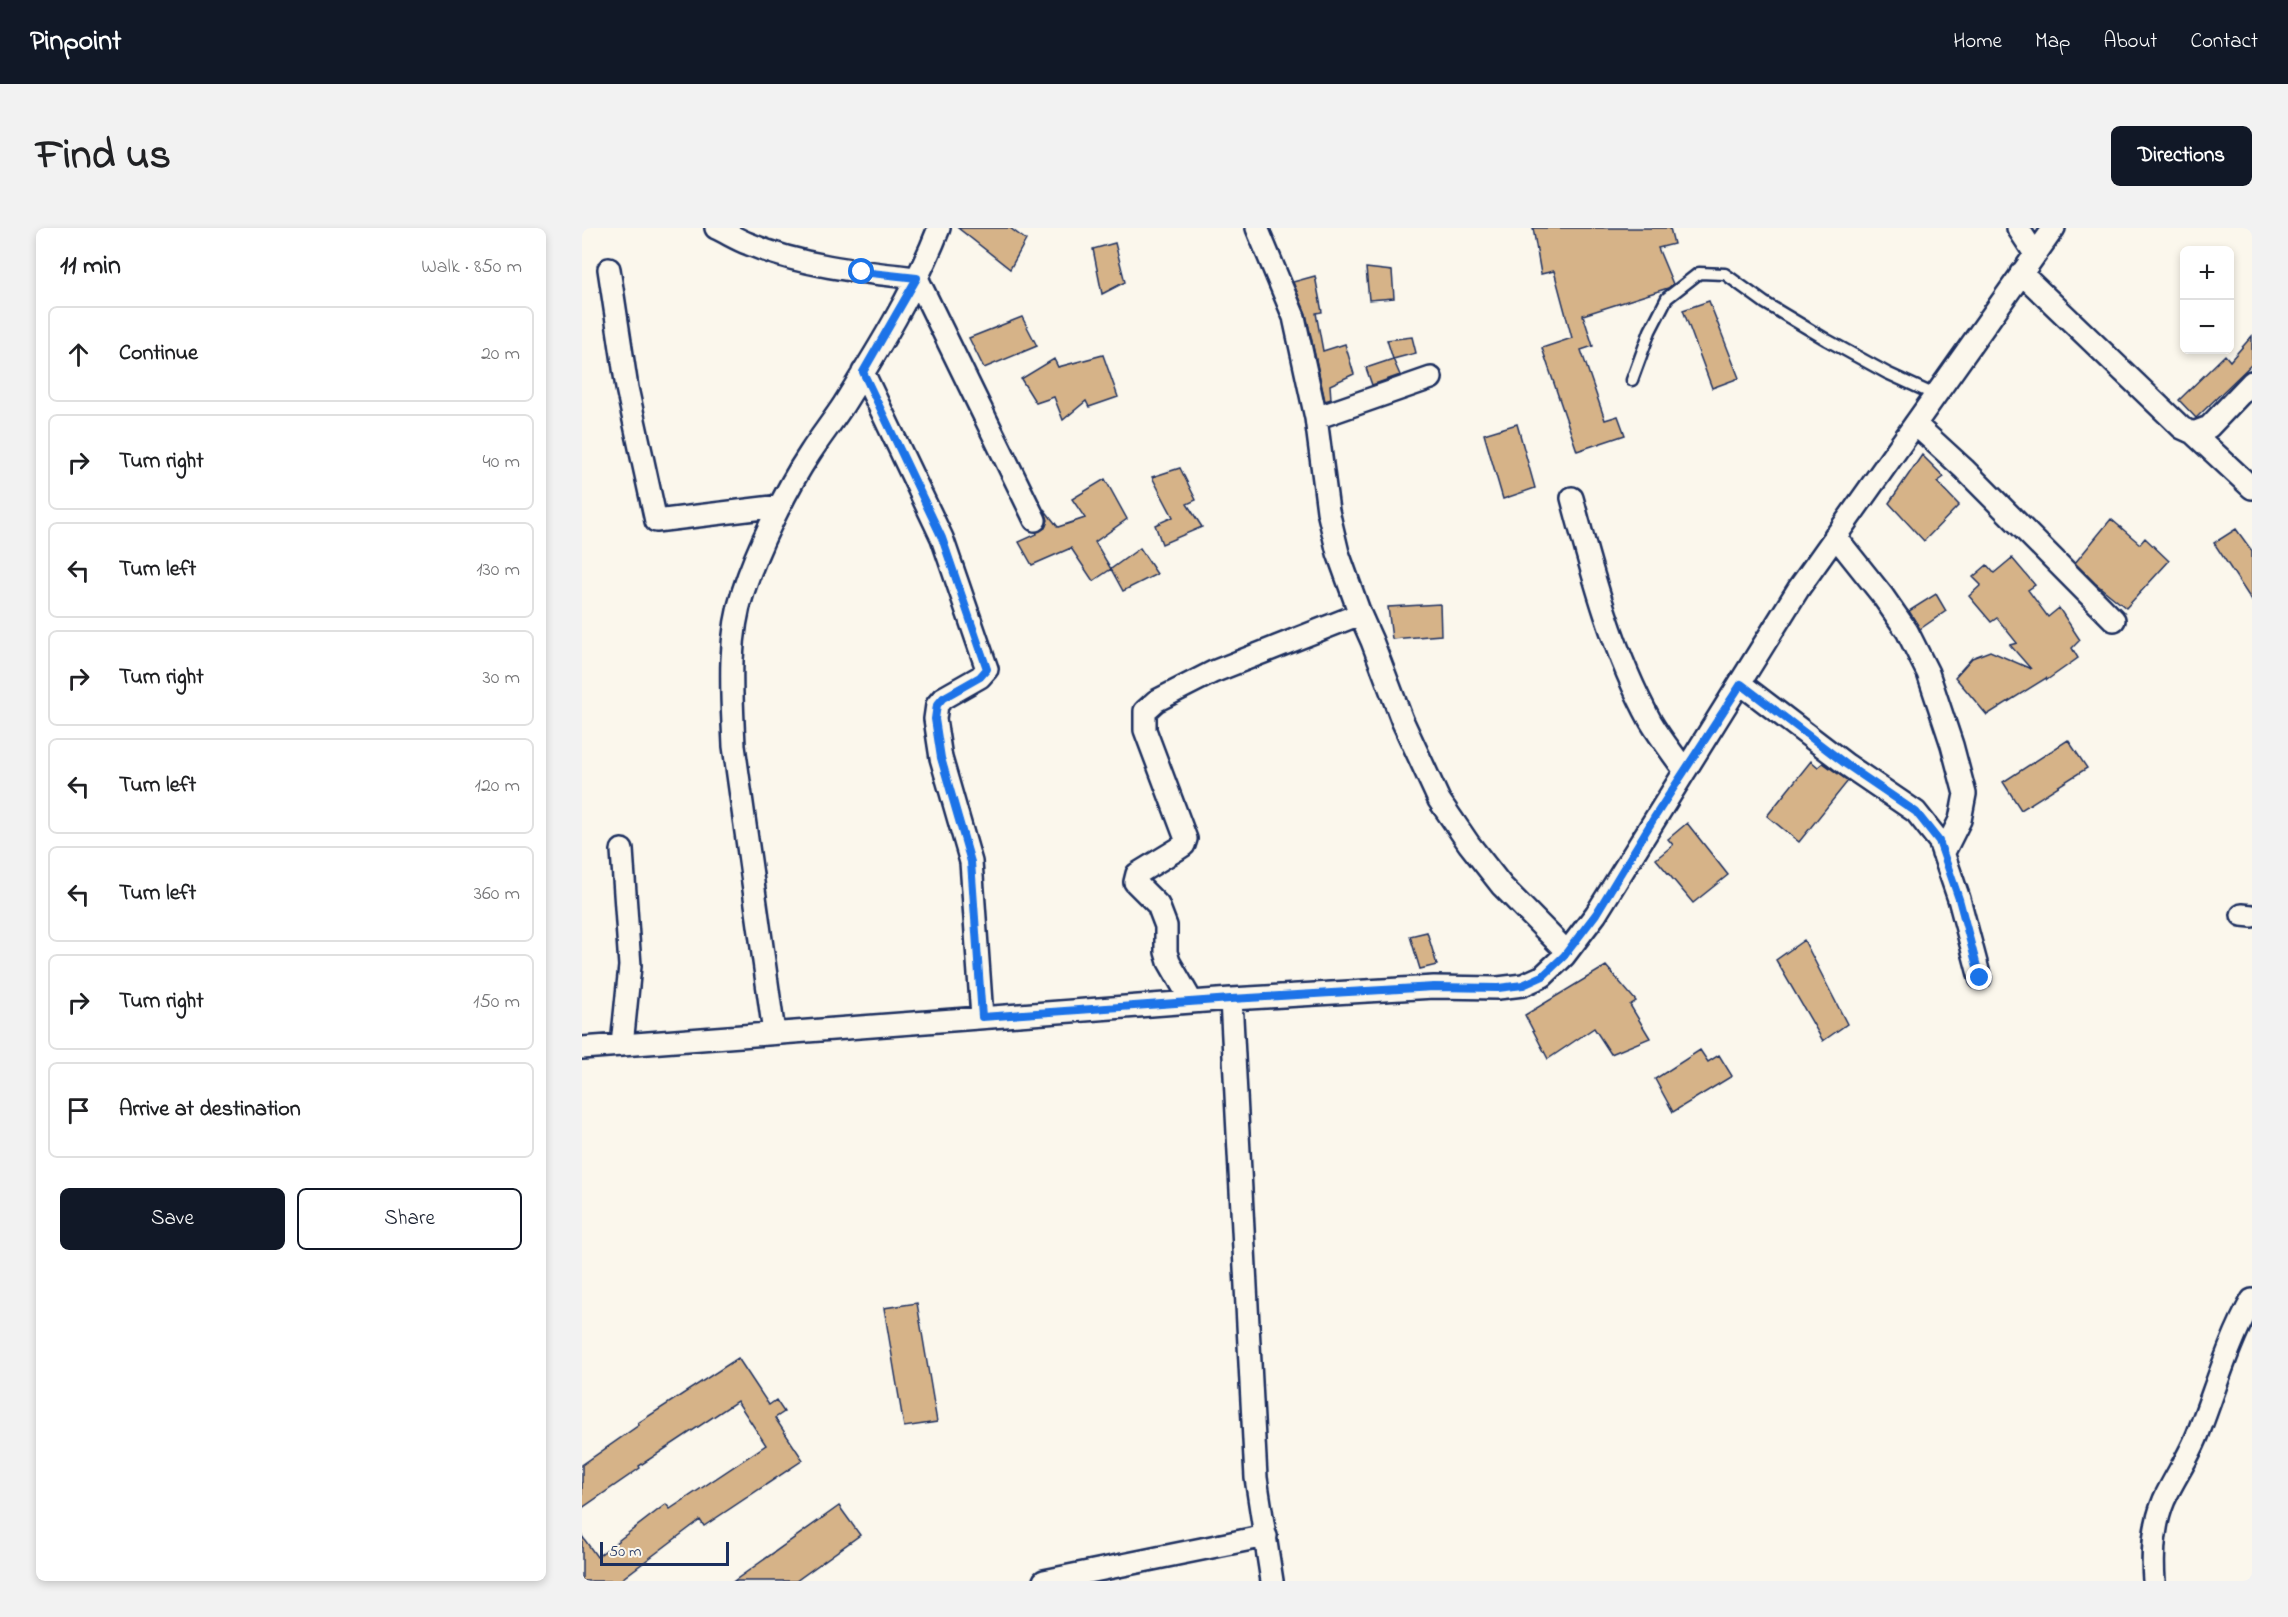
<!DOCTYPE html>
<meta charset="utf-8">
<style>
body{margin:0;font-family:"Indie Flower",sans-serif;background:#f2f2f2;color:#202124}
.controls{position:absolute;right:18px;top:18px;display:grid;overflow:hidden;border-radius:9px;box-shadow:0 3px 9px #0003}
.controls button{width:54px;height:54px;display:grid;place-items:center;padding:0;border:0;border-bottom:2px solid #e0e0e0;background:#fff;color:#202124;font:30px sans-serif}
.scale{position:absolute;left:18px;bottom:15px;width:129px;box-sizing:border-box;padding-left:6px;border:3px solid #1b2f5e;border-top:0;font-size:16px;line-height:21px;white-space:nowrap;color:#1b2f5e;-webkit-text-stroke:4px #fbf7ec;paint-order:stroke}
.stop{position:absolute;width:18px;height:18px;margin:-14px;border:4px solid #1a73e8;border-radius:50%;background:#fff}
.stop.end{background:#1a73e8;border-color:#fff;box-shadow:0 2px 6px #0008}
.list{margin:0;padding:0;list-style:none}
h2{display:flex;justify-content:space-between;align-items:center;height:78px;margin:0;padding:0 24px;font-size:26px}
h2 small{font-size:20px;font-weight:400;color:#757577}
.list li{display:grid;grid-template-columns:39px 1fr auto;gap:18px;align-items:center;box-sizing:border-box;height:96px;margin:0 12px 12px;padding:0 12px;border:2px solid #e0e0e0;border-radius:9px}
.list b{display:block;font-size:22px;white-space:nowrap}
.list em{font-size:20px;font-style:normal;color:#757577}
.actions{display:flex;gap:12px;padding:18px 24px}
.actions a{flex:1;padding:14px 0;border:2px solid #111827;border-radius:9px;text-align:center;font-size:21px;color:#111827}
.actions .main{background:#111827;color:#fff}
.icon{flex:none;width:33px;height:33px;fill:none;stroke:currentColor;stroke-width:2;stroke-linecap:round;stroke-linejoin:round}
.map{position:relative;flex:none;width:1670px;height:1353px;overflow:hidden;border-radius:9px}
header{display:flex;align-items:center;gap:36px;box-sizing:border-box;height:84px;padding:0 30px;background:#111827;color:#fff}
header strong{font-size:28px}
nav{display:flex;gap:33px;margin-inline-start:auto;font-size:21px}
.intro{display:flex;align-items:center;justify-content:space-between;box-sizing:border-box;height:144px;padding:0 36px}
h1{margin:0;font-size:42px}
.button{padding:15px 27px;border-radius:9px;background:#111827;color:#fff;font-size:21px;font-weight:700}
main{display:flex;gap:36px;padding:0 36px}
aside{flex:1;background:#fff;border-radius:9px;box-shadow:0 3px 9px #0003}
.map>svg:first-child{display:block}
.building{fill:#d6b388;stroke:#1b2f5e;stroke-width:1.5}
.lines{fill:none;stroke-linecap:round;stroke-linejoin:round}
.lane-casing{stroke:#1b2f5e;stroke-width:15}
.street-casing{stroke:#1b2f5e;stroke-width:26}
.lane{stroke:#fbf7ec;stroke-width:10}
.street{stroke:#fbf7ec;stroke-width:21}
.route{stroke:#1a73e8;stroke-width:8}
</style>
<header>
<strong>Pinpoint</strong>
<nav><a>Home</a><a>Map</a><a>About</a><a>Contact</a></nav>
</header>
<div class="intro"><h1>Find us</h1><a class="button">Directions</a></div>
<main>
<aside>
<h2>11 min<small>Walk · 850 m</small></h2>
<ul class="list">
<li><svg class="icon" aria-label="ahead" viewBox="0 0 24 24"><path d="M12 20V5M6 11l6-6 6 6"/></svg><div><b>Continue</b></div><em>20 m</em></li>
<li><svg class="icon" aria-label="right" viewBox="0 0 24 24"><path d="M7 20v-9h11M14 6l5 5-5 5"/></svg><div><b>Turn right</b></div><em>40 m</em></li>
<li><svg class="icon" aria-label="left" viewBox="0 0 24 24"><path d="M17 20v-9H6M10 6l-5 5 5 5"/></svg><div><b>Turn left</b></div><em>130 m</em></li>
<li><svg class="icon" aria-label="right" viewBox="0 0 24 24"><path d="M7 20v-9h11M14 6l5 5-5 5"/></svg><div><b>Turn right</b></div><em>30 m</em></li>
<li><svg class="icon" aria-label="left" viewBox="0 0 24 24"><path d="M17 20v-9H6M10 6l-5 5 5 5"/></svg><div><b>Turn left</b></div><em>120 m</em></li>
<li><svg class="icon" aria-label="left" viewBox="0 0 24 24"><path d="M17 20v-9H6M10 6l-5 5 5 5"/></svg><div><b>Turn left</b></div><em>360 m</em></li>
<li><svg class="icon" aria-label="right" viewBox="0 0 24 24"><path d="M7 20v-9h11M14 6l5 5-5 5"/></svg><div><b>Turn right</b></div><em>150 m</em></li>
<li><svg class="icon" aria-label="arrive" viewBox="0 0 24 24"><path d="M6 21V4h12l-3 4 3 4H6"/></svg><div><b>Arrive at destination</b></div></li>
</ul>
<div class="actions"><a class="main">Save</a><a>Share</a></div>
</aside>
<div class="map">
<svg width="1670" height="1353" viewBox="0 0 1670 1353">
<rect width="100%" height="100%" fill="#fbf7ec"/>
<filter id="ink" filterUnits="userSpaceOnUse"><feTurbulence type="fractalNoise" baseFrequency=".0167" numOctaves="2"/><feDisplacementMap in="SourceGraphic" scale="12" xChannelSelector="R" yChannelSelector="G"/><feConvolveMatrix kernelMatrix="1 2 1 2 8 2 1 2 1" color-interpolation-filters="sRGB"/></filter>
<g filter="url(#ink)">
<path class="building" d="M 376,0 L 428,0 L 444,12 L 428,41 Z
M 951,0 L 1088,0 L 1092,16 L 1076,20 L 1091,56 L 1086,60 L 1001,87 L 1011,118 L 999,122 L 1023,192 L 1036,188 L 1043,207 L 995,223 L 960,120 L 990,110 L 972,43 L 959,46 Z
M 533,15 L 543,54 L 520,66 L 511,21 Z
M 784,40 L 810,43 L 812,70 L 787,72 Z
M 733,48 L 740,84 L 734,85 L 741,123 L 763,116 L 772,146 L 748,157 L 749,171 L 743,173 L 724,86 L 711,54 Z
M 1127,73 L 1157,150 L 1130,160 L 1101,82 Z
M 440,89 L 455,118 L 402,140 L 387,110 Z
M 1670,108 L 1670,136 L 1614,190 L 1597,172 L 1643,127 L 1648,133 Z
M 830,109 L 834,125 L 811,131 L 805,112 Z
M 521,127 L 536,169 L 507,179 L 504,173 L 481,192 L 472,169 L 454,175 L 439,151 L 472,131 L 476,139 Z
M 811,131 L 818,147 L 790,157 L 784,140 Z
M 935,196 L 953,260 L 921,271 L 902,206 Z
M 1340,227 L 1362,249 L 1355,254 L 1377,277 L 1342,313 L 1307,275 Z
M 598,240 L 614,272 L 605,276 L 620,299 L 580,316 L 573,297 L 591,289 L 570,249 Z
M 523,251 L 545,291 L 513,314 L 529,341 L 511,353 L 489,320 L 450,337 L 437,314 L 455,306 L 454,304 L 463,300 L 466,292 L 462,281 L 476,299 L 503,290 L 490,271 Z
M 1529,291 L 1558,316 L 1563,310 L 1587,333 L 1544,380 L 1513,355 L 1493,335 Z
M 1654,301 L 1670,323 L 1670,373 L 1632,315 Z
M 558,320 L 575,346 L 541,363 L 529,341 Z
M 1430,330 L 1453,357 L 1446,362 L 1466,389 L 1477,380 L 1498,412 L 1490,420 L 1496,430 L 1465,452 L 1464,450 L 1405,487 L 1373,449 L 1390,430 L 1408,423 L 1449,441 L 1428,417 L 1435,415 L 1415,390 L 1409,394 L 1387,368 L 1399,357 L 1391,349 L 1405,337 L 1412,345 Z
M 1354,366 L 1364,383 L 1338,401 L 1327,383 Z
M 858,376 L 859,407 L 810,411 L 806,379 Z
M 1486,512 L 1505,540 L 1439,582 L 1421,554 Z
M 1229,533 L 1236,539 L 1241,535 L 1266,553 L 1217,614 L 1185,588 Z
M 1105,595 L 1146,647 L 1111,675 L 1074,631 L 1091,617 L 1086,611 Z
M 845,704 L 855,737 L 838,741 L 828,708 Z
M 1222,712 L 1265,796 L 1241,813 L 1194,732 Z
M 1024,738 L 1054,773 L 1048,777 L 1068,810 L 1029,826 L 1012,800 L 966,831 L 943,787 Z
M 1118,822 L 1126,834 L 1137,827 L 1150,848 L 1091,884 L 1073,851 Z
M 335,1075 L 355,1194 L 322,1199 L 302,1080 Z
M 156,1130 L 187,1177 L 194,1172 L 202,1184 L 193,1190 L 221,1232 L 122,1298 L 118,1292 L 37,1353 L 0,1353 L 0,1308 L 15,1329 L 84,1276 L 88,1281 L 184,1217 L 155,1173 L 57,1238 L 58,1240 L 0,1280 L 0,1237 L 57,1197 L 56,1195 Z
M 257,1278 L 278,1307 L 214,1353 L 152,1353 Z"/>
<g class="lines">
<g class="lane-casing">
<path id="lane" d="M 1050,152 L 1068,103 L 1085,70 L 1117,45 L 1143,46 L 1183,75 L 1245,112 L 1305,145 L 1353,167"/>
</g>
<g class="street-casing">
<path id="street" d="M 134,0 C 145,5 156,12 167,16 C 219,38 280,44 335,50 L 453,292
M 675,0 L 712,89 L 734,190 L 746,283 L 756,325 L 778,386 L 790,413 L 820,492 L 857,572 L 887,616 L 920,658 L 985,724
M 1436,0 L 1453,26
M 27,41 L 45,160 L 74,293 L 198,278
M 1439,45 L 1600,200 L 1611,205 L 1627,199 L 1670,154
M 281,144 L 360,310 L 405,441 L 398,449 L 361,470 L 355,477 L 353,491 L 359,530 L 389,634 L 400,789
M 734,190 L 849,150
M 1333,196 L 1382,241 L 1532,392
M 1611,205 L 1670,260
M 990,270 C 1010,345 1031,425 1069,494 C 1079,511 1092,527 1103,543
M 1253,308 L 1300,367 L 1325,403 L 1346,445 L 1370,517 L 1383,566 L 1378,592 L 1361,626
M 1159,456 L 1265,537 L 1334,584 L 1357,613 L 1377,671 L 1398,750
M 1660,687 L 1670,688
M 649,771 L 674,1250 L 690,1353
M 610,774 L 587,734 L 584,724 L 584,698 L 576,677 L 553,654 L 555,646 L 596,621 L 602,617 L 604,611 L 563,502 L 563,483 L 574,473 L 631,444 L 778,386
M 192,805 L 152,518 C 150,468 145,413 161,364 C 174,323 204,261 228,225 C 239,208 251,193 262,176 C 297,120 333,62 357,0
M 40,817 L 48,738 L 40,622
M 0,820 L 649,771 L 852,759 L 916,760 L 941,757 L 961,748 L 982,728 L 1014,686 L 1217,360 L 1472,0
M 462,1353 L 684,1308
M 1572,1353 C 1570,1325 1571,1298 1582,1272 C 1593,1248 1608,1228 1617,1203 C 1634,1159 1647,1113 1670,1072"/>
</g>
<use href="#lane" class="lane"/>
<use href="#street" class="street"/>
</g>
</g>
<g class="lines" filter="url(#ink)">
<path class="route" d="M 280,44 L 335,50 L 281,144 L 360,310 L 405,441 L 398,449 L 361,470 L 355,477 L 353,491 L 359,530 L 389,634 L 400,789 L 649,771 L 852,759 L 916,760 L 941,757 L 961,748 L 982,728 L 1014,686 L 1072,590 L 1159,456 L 1265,537 L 1334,584 L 1357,613 L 1377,671 L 1398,750"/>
</g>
</svg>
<div class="controls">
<button>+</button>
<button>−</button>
</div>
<div class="scale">50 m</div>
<div class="stop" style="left:280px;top:44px"></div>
<div class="stop end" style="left:1398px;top:750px"></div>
</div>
</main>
